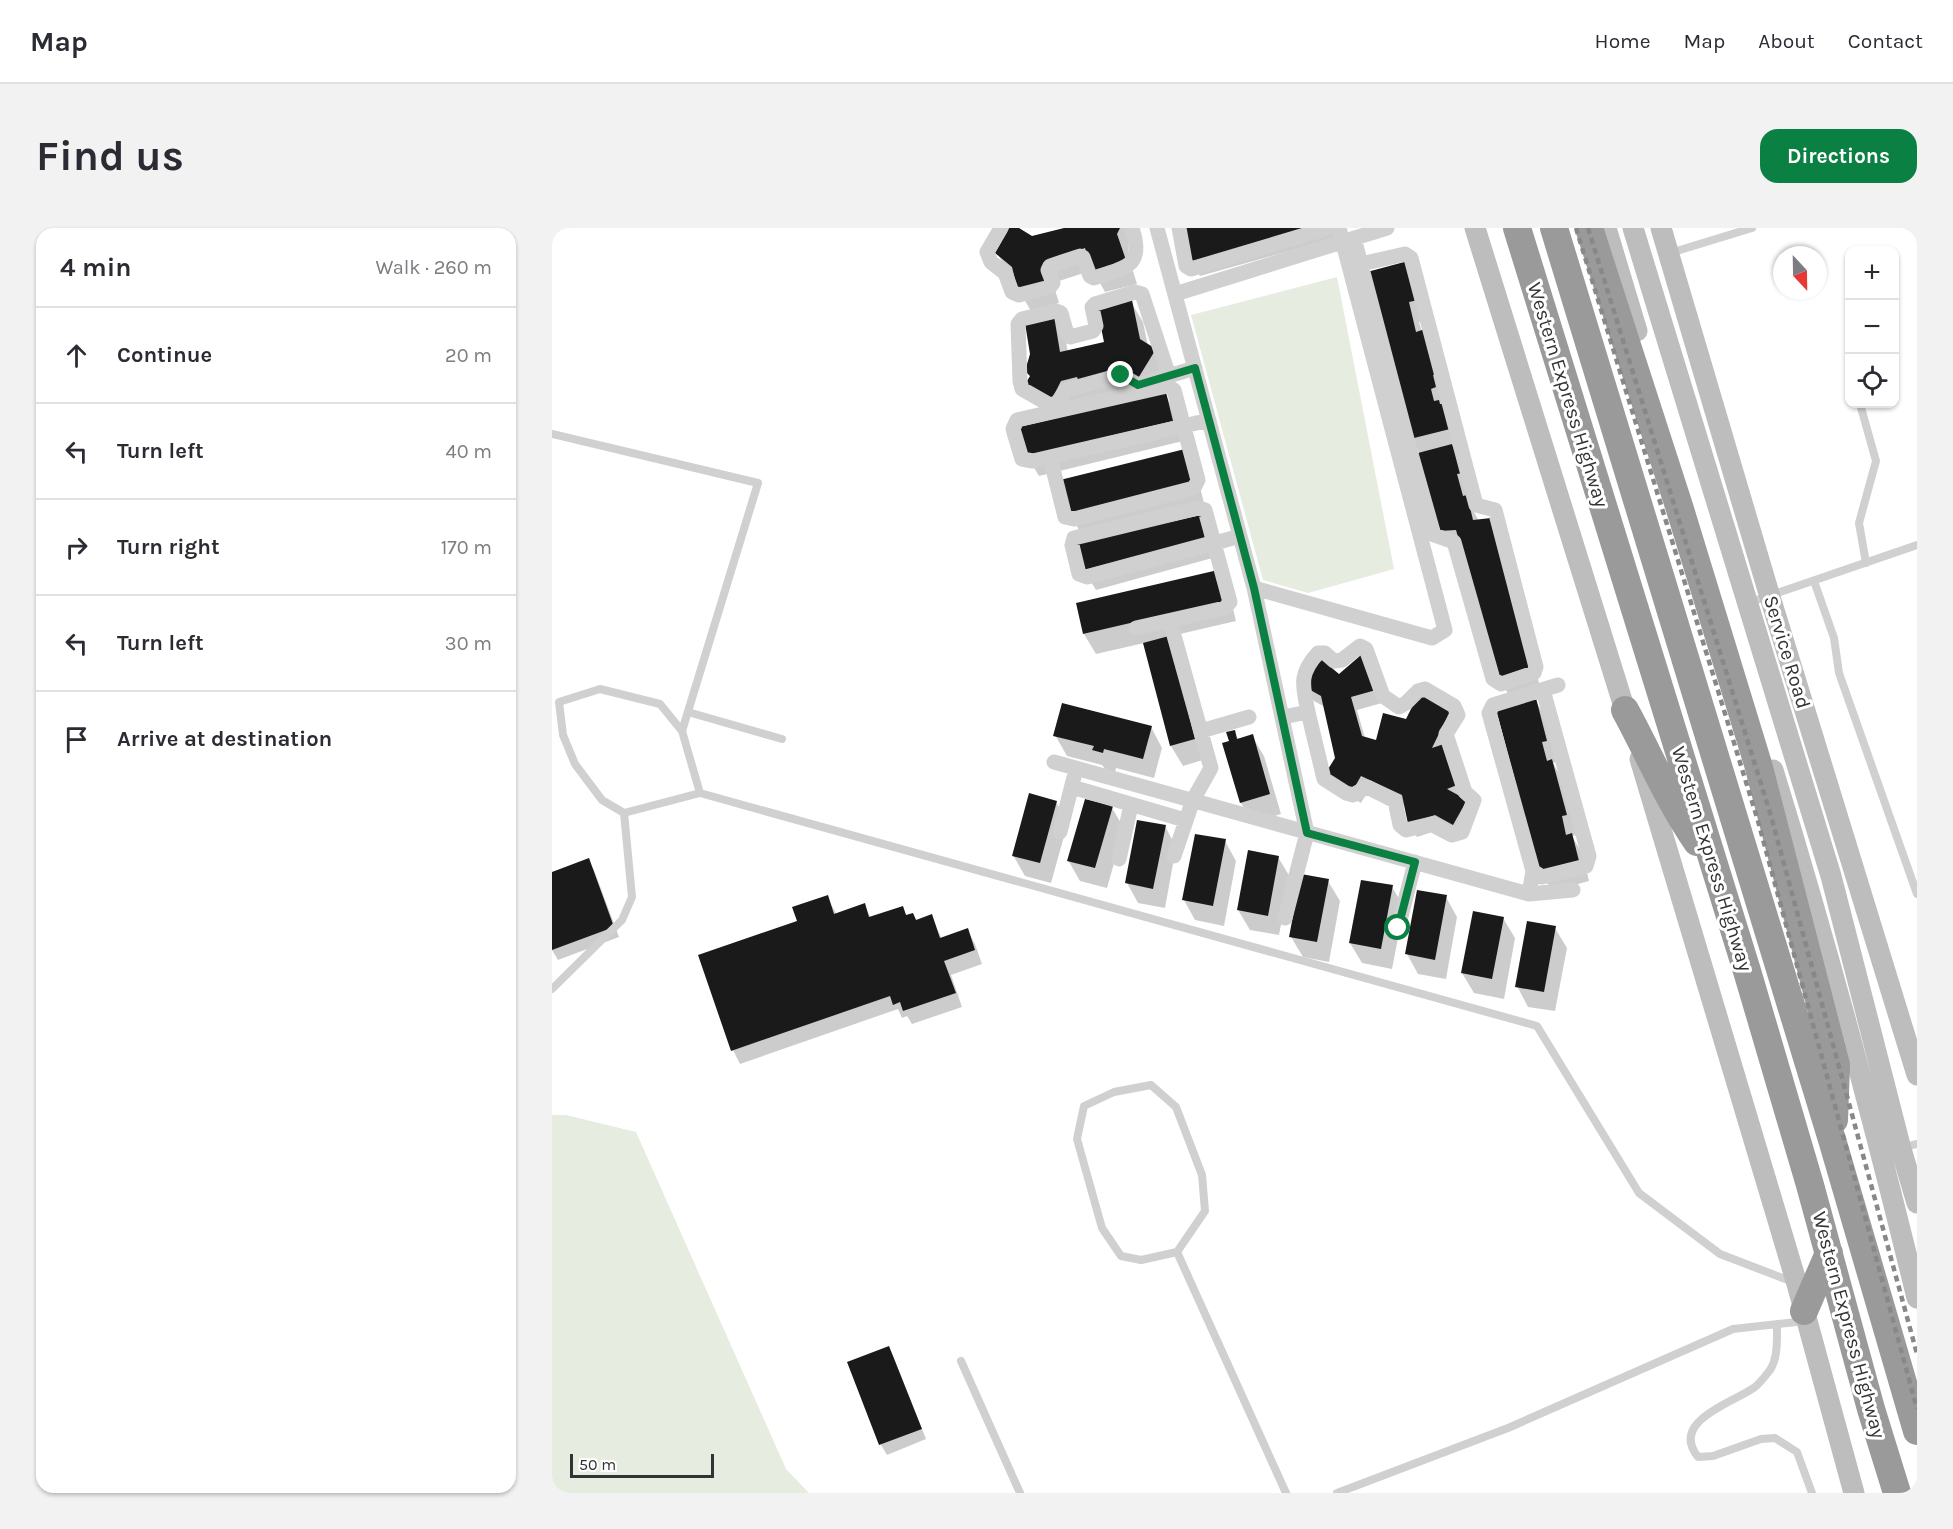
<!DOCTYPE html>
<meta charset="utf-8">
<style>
body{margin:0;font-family:Karla,sans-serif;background:#f2f2f3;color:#2b2b33}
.controls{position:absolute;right:18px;top:18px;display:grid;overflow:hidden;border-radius:12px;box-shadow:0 2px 4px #0004}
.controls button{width:54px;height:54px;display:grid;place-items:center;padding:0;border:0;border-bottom:2px solid #e1e1e2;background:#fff;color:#2b2b33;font:30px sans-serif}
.compass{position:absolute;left:1221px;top:18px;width:54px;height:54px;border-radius:50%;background:#fff;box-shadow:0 2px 4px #0004;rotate:158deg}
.scale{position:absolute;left:18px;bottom:15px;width:144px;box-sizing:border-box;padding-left:6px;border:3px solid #333;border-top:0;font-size:16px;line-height:21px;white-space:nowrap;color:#333;-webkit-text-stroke:4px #fff;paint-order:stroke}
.stop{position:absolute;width:18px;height:18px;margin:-14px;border:4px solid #0b8043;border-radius:50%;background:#fff}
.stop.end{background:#0b8043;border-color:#fff;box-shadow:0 2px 6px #0008}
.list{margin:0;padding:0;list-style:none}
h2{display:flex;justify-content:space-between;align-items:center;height:78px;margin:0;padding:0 24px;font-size:26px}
h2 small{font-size:20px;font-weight:400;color:#7c7c81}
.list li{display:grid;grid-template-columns:39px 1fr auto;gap:18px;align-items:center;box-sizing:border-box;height:96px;padding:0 24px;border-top:2px solid #e1e1e2}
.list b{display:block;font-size:22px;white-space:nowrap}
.list em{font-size:20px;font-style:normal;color:#7c7c81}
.icon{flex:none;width:33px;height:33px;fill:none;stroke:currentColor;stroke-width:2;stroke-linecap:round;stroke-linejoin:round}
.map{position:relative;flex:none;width:1365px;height:1265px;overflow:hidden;border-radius:18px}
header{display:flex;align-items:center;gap:36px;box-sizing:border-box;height:84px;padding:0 30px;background:#fff;border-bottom:2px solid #e1e1e2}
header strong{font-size:28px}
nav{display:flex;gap:33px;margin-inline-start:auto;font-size:21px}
.intro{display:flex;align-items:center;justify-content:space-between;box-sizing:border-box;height:144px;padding:0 36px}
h1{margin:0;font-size:42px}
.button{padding:15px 27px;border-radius:18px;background:#0b8043;color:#fff;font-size:21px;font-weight:700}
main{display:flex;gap:36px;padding:0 36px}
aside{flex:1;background:#fff;border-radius:18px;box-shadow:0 2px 4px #0004}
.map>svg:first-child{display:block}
.green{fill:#e6ecdf}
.shadow{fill:#0003}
.building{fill:#1a1a1a}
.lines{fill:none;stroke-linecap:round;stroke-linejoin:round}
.lane{stroke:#d0d0d0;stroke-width:8}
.street{stroke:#d0d0d0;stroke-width:15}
.secondary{stroke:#bdbdbd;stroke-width:21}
.highway{stroke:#9a9a9a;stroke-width:28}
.rail{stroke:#888;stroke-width:4.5;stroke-dasharray:6 4.5;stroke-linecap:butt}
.route{stroke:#0b8043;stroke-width:8}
.labels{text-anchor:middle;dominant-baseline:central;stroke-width:6;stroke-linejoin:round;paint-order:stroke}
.street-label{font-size:20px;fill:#333;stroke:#fff}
</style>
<header>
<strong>Map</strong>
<nav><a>Home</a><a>Map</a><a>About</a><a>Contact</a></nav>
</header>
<div class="intro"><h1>Find us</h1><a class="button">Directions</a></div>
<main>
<aside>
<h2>4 min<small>Walk · 260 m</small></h2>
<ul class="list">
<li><svg class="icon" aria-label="ahead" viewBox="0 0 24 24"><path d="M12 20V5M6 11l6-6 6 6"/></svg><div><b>Continue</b></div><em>20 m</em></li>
<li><svg class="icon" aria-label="left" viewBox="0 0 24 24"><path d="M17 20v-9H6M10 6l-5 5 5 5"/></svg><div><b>Turn left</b></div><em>40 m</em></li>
<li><svg class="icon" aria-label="right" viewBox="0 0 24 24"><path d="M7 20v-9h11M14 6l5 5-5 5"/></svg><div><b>Turn right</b></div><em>170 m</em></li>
<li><svg class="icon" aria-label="left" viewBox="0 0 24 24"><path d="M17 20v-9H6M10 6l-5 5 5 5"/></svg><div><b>Turn left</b></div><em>30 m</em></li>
<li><svg class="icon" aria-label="arrive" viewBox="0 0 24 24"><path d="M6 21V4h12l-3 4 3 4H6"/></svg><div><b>Arrive at destination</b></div></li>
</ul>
</aside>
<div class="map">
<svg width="1365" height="1265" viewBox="0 0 1365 1265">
<rect width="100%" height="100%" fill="#fff"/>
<path class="green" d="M 785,49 L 842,341 L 756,365 L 711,352 L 639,87 Z
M 0,887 L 14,887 L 84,904 L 234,1241 L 257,1265 L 0,1265 Z"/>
<path class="shadow" d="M 458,0 L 464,0 L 480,10 L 519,0 L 578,0 L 576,27 L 585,56 L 553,64 L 541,42 L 501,55 L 507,75 L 479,83 L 445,25 Z
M 780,0 L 783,10 L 648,48 L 640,35 Z
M 855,35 L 876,92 L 867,94 L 870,104 L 872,103 L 918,277 L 927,293 L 950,312 L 988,459 L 958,469 L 946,449 L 912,322 L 889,302 L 868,226 L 859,211 Z
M 579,74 L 591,94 L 596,118 L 603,122 L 613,166 L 624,186 L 631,213 L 487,248 L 475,228 L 509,191 L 479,149 L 502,90 L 513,110 L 516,124 L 554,115 Z
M 644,243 L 652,275 L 529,306 L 518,285 Z
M 648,289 L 664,329 L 544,362 L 532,342 Z
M 677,364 L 684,393 L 615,409 L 654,531 L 631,538 L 619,518 L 592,415 L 544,426 L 532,406 Z
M 809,429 L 830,475 L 805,482 L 813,510 L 825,514 L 855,492 L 898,482 L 893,521 L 914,573 L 909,610 L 892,600 L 865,609 L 857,596 L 853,578 L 817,561 L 809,575 L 782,559 L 784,530 L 773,479 L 762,473 L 754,459 L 787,448 Z
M 983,472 L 995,492 L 1006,533 L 1001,535 L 1011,553 L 1025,607 L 1020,608 L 1031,627 L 1037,653 L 1000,663 L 988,643 Z
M 599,499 L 610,520 L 602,550 L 564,540 L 563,545 L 554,542 L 550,537 L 515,528 L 503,507 Z
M 682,504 L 687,512 L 700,508 L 712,528 L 729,586 L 701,595 L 689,575 Z
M 504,574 L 516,594 L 499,655 L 473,648 L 461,627 Z
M 560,580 L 572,600 L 555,660 L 528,653 L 516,632 Z
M 613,598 L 624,619 L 613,680 L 586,675 L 575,655 Z
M 673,613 L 684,633 L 672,698 L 643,692 L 632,672 Z
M 726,629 L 738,649 L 727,707 L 698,702 L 686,682 Z
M 36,632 L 42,642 L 67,709 L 6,732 L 0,722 L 0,646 Z
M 776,653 L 788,673 L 777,734 L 751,729 L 739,709 Z
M 840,659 L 852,679 L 840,741 L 810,735 L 798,715 Z
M 275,669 L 285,687 L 312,677 L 319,690 L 350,680 L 355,688 L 361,686 L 365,693 L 379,688 L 390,711 L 415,702 L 423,716 L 430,736 L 399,747 L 410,779 L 360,796 L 355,788 L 350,790 L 346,781 L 188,836 L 181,822 L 247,694 Z
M 894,669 L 905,689 L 894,751 L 866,746 L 855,726 Z
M 951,690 L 963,710 L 952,771 L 922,765 L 910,745 Z
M 1003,700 L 1015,720 L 1003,783 L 976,779 L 965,758 Z
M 337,1120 L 342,1130 L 374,1211 L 335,1227 L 329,1217 L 297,1135 Z"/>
<path class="building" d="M 457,0 L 467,0 L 480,8 L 512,0 L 568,0 L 565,6 L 575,35 L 540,45 L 533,20 L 491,35 L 497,55 L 466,63 L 460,39 L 443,25 Z
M 632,0 L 761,0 L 638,36 Z
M 856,33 L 866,72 L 857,74 L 864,104 L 873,101 L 884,146 L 881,147 L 884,159 L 879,161 L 882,173 L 887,172 L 888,176 L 892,176 L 898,201 L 858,211 L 815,44 Z
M 580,72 L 588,111 L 604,121 L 585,152 L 567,140 L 554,143 L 555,148 L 527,154 L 525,149 L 509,153 L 499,173 L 472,158 L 478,148 L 473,143 L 478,126 L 473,95 L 502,88 L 508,124 L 552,114 L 545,80 Z
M 614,164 L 621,193 L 474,228 L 467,199 Z
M 900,216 L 911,245 L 905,246 L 911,268 L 915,267 L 921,292 L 939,290 L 978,439 L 945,450 L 904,302 L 887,303 L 866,225 Z
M 633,221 L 641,255 L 516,286 L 508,252 Z
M 649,287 L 653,309 L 531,342 L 524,315 Z
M 666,342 L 673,373 L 531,406 L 524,375 Z
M 617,408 L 643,511 L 618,518 L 591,415 Z
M 809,427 L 824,462 L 799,469 L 810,508 L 824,512 L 831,485 L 854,491 L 867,465 L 899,481 L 880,520 L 892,516 L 905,557 L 895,561 L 915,572 L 901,597 L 883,587 L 856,596 L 850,567 L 809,548 L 801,562 L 773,546 L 783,530 L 769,468 L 753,459 L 768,430 L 787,446 Z
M 984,470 L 995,513 L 990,514 L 995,533 L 1000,531 L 1015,587 L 1010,588 L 1014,607 L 1020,605 L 1027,633 L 987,643 L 944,481 Z
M 510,475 L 600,498 L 591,531 L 552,521 L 551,525 L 540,522 L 542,518 L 501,508 Z
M 683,502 L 685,511 L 701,506 L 718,566 L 688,575 L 670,515 L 677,513 L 674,504 Z
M 477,565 L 505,573 L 488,635 L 460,628 Z
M 533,571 L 561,578 L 543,640 L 515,633 Z
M 585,592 L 614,597 L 601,661 L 573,655 Z
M 643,606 L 674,611 L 661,678 L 630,672 Z
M 696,622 L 727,628 L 716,688 L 685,682 Z
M 37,630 L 62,699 L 0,722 L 0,644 Z
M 749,646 L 777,651 L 765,714 L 737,709 Z
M 809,652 L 841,657 L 829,721 L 797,715 Z
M 865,662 L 895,667 L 883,732 L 853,726 Z
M 276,667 L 282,686 L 313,675 L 317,689 L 351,678 L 354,687 L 361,685 L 364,692 L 380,686 L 388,710 L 416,700 L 423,722 L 392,733 L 404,765 L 351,783 L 348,774 L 341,777 L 338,768 L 179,823 L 146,727 L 245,693 L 240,679 Z
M 921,683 L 952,689 L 940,751 L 909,745 Z
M 975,693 L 1004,698 L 992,764 L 963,759 Z
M 337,1118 L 370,1201 L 327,1217 L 295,1134 Z"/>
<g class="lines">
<path class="lane" d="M 1118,25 L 1200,0
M 1308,176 L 1324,233 L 1307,295 L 1314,335
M 0,206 L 206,255 L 130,503
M 1262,353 L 1282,410 L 1287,445 L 1365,666
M 1196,375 L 1365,317
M 136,484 L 230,511
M 148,565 L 130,503 L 108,476 L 48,461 L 7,474 L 11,507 L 23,536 L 50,572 L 72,585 L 148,565 L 985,798 L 1087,965 L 1168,1026 L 1241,1054
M 0,761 L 70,692 L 80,669 L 72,585
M 599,857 L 624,879 L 650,947 L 653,983 L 625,1024 L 589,1032 L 569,1028 L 550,1000 L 525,911 L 532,878 L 562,864 Z
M 1349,920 L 1365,916
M 625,1024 L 734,1265
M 1225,1096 C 1225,1111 1226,1130 1218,1142 C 1214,1147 1208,1155 1203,1159 C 1181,1175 1117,1193 1146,1229 L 1161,1228 L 1209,1211 L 1223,1210 L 1245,1224 L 1260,1265
M 409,1133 L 468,1265
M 785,1265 L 956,1200 L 1181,1101 L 1254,1093"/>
<path class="street" d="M 449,0 L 435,24 L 439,34 L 453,45 L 460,64 L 467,67 L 498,59 L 501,55 L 496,42 L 498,38 L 528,28 L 531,29 L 538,48 L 542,50 C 573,39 593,40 580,0
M 605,0 L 702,360 L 755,605 L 733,690
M 627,0 L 634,38 L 639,41 L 776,0
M 802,10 L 856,215 L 882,307 L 902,314 L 941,451 L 949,456 L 982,445 L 984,439 L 943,282 L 924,277 L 859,30 L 853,26 L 809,36
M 623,66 L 835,0
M 617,148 L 590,66 L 583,64 L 543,76 L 540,79 L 544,98 L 541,103 L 518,109 L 515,106 L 509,85 L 504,83 L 470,91 L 466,96 L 468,153 L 470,161 L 498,177 L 505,175 L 514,162 L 569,147 L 586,157 L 643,140
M 498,229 L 513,289 L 522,291 L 642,260 L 646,252 L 622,162 L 615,158 L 465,192 L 461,201 L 470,231 L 481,233 L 498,229 L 632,198 L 657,192
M 702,360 L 880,410 L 893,402 L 787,0
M 618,393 L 659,540 L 641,572 L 622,628
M 584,400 L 673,380 L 678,374 L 653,282 L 646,280 L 522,310 L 520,317 L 527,346 L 535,349 L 663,315 L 688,308
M 731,489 L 756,484 C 751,458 746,447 766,425 L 773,425 L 782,433 L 790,432 L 808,418 L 814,421 L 831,468 L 847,479 L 854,475 L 866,463 L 873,461 L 902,478 L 906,487 L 894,506 L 913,564 L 922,572 L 910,604 L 900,607 L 879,596 L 854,602 L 848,597 L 843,573 L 815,559 L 801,567 L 794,565 L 772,551 L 756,484
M 649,503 L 697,489
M 502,534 L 977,666 L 1021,662
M 520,559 L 633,592
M 508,604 L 522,549
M 567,631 L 579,577
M 981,643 L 990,649 L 1034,638 L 1037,628 L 991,462
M 977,666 L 981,643 L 937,485 L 941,477 L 1006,457
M 846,700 L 863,634"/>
<path class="secondary" d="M 923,0 L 1077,495
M 1054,0 L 1085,103
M 1081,0 L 1279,648 L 1349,921 L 1365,975
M 1109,0 L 1218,369 L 1365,847
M 1088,531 L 1245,1056 L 1302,1265
M 1221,542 C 1275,717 1322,893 1365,1070"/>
<path class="highway" d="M 965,0 L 1195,743 L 1258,957 L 1319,1181 L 1345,1265
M 1002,0 L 1281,915 L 1365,1203
M 1037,0 L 1127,278 L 1206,536 L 1284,837 L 1282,892
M 1073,482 C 1097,526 1116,572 1145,614
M 1252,1083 L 1277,1025"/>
<path class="rail" d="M 1024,0 L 1206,593 L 1365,1181
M 1036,0 L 1219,588 L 1365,1126"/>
</g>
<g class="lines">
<path class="route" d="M 569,147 L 586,157 L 643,140 L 702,360 L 755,605 L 863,634 L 846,700"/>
</g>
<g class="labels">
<g class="street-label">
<text transform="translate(1016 167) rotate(73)">Western Express Highway</text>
<text transform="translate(1235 424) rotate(73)">Service Road</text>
<text transform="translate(1160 631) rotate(73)">Western Express Highway</text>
<text transform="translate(1297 1097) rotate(75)">Western Express Highway</text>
</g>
</g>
</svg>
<div class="controls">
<button>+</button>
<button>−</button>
<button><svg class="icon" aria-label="locate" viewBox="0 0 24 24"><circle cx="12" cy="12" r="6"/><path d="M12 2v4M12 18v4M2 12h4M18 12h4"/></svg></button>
</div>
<svg class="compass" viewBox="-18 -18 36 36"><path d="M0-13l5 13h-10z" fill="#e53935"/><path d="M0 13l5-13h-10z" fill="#7c7c81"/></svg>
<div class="scale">50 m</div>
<div class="stop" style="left:846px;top:700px"></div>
<div class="stop end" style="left:569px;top:147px"></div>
</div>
</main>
